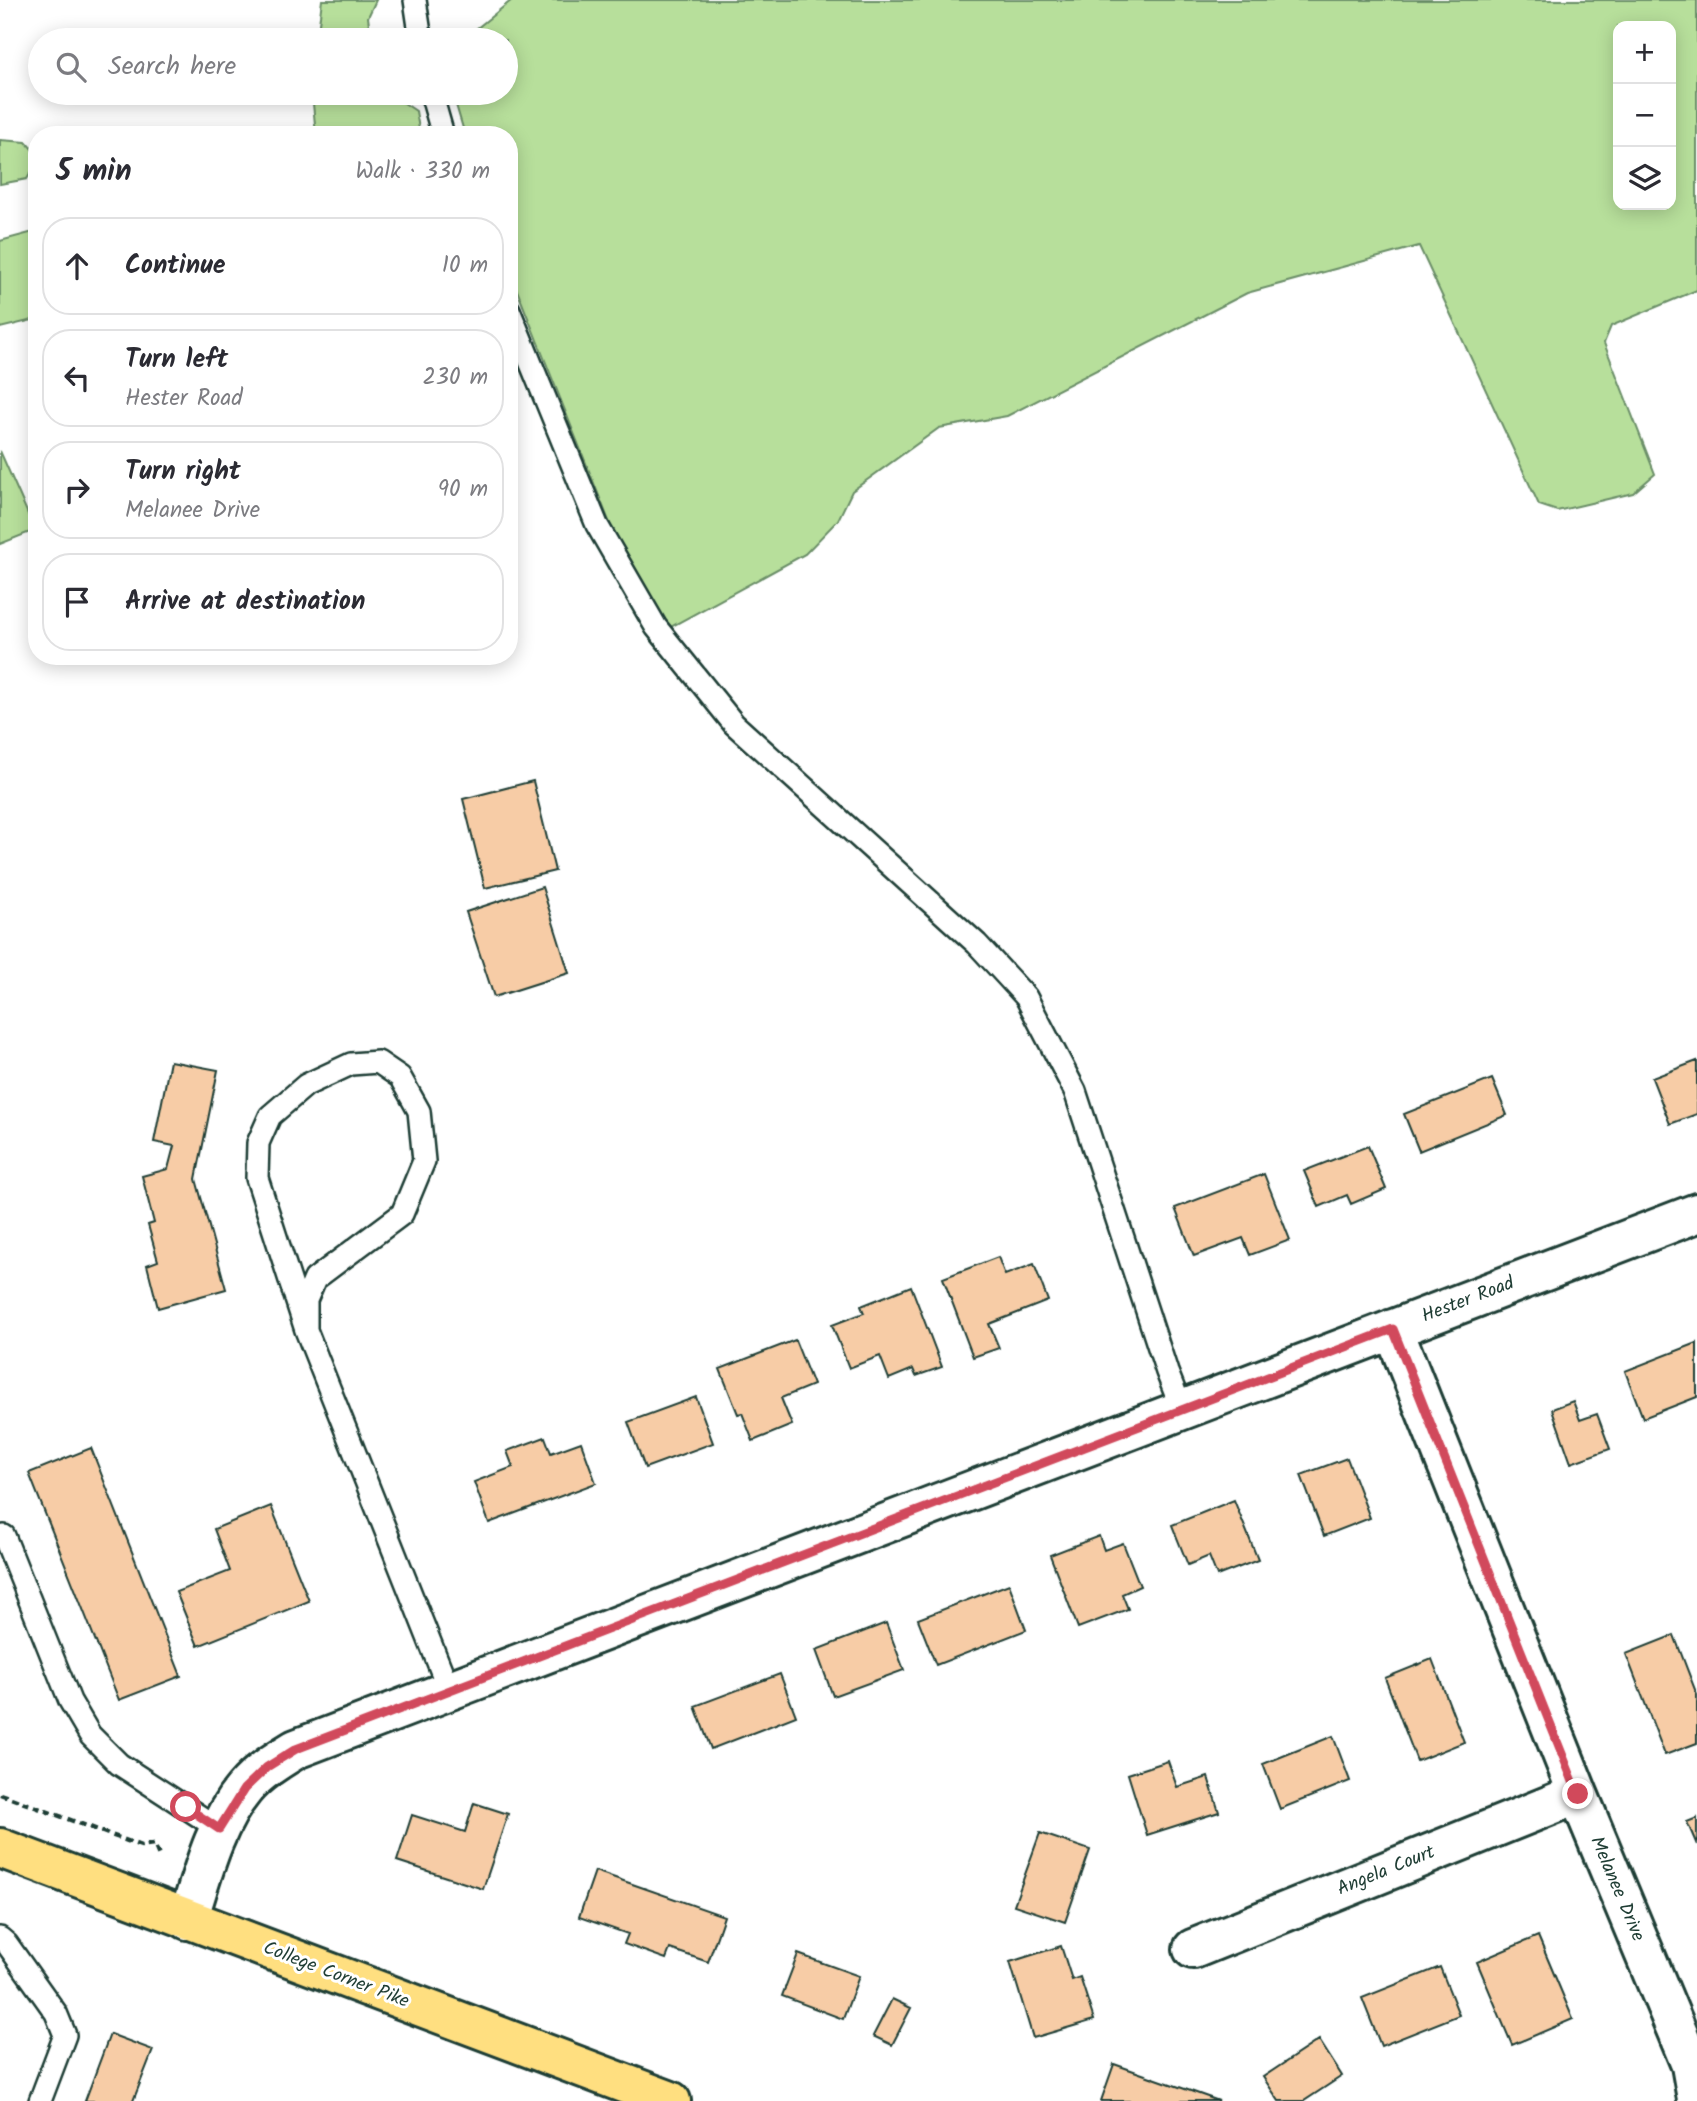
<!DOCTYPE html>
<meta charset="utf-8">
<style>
body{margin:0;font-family:Kalam,sans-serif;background:#f2f2f3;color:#2b2b33}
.controls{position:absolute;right:21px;top:21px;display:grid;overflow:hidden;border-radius:14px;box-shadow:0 4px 18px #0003}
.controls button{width:63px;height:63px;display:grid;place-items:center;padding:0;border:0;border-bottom:2px solid #e1e1e2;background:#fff;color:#2b2b33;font:35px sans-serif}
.stop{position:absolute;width:21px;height:21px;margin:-16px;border:5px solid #d1495b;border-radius:50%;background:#fff}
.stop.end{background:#d1495b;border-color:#fff;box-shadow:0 2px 7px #0008}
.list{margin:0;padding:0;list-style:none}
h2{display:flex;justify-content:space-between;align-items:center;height:91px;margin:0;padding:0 28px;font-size:30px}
h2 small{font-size:23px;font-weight:400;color:#7c7c81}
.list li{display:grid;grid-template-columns:46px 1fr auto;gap:21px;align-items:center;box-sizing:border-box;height:98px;margin:0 14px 14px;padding:0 14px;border:2px solid #e1e1e2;border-radius:28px}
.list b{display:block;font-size:26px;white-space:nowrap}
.list p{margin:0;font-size:23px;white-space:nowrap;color:#7c7c81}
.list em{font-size:23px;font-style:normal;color:#7c7c81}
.icon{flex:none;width:38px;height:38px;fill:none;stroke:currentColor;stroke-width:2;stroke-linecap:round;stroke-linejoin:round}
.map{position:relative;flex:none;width:1697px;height:2101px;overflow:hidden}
.search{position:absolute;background:#fff;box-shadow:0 4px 18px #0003;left:28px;top:28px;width:490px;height:77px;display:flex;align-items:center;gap:18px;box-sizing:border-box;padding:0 24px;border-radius:38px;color:#7c7c81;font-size:26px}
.panel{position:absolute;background:#fff;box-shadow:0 4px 18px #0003;left:28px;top:126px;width:490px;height:539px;border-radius:28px}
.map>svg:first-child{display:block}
.green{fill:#b7df9b;stroke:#6b8e68;stroke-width:2;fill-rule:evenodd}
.building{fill:#f7cca6;stroke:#1f3d34;stroke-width:2}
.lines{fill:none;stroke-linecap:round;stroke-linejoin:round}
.service-casing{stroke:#1f3d34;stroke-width:26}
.minor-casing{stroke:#1f3d34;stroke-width:44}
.trunk-casing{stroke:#1f3d34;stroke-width:44}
.path{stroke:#1f3d34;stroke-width:4.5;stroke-dasharray:7 5;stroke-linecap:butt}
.service{stroke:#fff;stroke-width:21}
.minor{stroke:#fff;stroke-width:38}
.trunk{stroke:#ffdf80;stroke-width:38}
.route{stroke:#d1495b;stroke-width:9}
.labels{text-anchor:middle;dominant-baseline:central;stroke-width:6;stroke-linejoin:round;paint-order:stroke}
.street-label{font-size:19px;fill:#1f3d34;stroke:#fff}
</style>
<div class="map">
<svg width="1697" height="2101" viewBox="0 0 1697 2101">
<rect width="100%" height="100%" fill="#fff"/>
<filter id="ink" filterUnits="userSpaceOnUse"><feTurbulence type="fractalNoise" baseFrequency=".0143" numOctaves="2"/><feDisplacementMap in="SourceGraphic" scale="14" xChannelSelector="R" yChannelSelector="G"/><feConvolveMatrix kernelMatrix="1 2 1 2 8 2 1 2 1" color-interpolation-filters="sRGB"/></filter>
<g filter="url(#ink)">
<path class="green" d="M 322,0 L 376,0 L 368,17 L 371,40 L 317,40 Z
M 512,0 L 1697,0 L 1697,290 L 1611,326 L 1604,343 L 1655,474 L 1633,493 L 1557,511 L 1539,505 L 1419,246 L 1247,293 L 1007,416 L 939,428 L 852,491 L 838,520 L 805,554 L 669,628 L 611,526 L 509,270 L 509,135 L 465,135 L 454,98 L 454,93 L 506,93 L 506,40 L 468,40 L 476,29 ZM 1618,26 L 1671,26 L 1671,205 L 1618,205 Z
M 312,93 L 389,93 L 416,111 L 420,135 L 316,135 Z
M 0,140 L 26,142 L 33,150 L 35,166 L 27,179 L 0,184 Z
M 37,231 L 37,319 L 0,328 L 0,241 Z
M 0,451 L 35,530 L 0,544 Z"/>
<path class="building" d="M 533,781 L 555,871 L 485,888 L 463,799 Z
M 542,887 L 569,973 L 494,997 L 466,912 Z
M 170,1061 L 218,1070 L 196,1179 L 226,1289 L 158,1308 L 147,1265 L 158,1261 L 148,1225 L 154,1223 L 142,1176 L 168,1169 L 174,1146 L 154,1142 Z
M 1697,1061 L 1697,1114 L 1670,1124 L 1652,1078 Z
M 1492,1079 L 1507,1115 L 1419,1151 L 1404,1114 Z
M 1368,1146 L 1386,1189 L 1351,1204 L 1347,1195 L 1319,1207 L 1304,1171 Z
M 1264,1174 L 1290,1240 L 1250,1255 L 1243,1238 L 1194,1256 L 1175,1208 Z
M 998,1257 L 1005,1275 L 1034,1264 L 1048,1301 L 989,1324 L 999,1348 L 973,1357 L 943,1278 Z
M 911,1286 L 942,1367 L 916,1376 L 913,1369 L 889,1379 L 880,1356 L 849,1368 L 832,1325 L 864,1313 L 861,1306 Z
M 795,1340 L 813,1385 L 781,1398 L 792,1425 L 753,1441 L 742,1413 L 738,1414 L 720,1369 Z
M 1697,1343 L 1697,1397 L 1643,1418 L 1625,1371 Z
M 696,1397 L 713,1443 L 645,1468 L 628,1422 Z
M 1573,1401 L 1580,1420 L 1597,1414 L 1610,1449 L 1571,1463 L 1552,1409 Z
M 545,1437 L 551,1453 L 581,1442 L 596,1483 L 489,1523 L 474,1482 L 513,1467 L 507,1451 Z
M 91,1448 L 181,1676 L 119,1700 L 29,1473 Z
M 1347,1458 L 1370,1518 L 1324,1536 L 1301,1475 Z
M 1234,1500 L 1258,1560 L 1217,1576 L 1209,1556 L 1188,1565 L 1172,1525 Z
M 271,1506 L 309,1601 L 198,1646 L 176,1592 L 230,1571 L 214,1529 Z
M 1099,1536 L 1104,1550 L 1123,1543 L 1140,1586 L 1122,1594 L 1128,1609 L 1078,1628 L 1050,1555 Z
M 1009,1584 L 1026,1630 L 936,1665 L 918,1619 Z
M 886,1623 L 904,1670 L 833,1696 L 816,1650 Z
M 1674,1635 L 1697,1695 L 1697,1743 L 1665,1755 L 1626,1654 Z
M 1432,1659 L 1464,1742 L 1417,1761 L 1385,1678 Z
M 780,1674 L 796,1716 L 711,1749 L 695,1706 Z
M 1333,1736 L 1350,1781 L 1280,1809 L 1263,1764 Z
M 1168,1761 L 1177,1787 L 1208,1777 L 1219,1812 L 1147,1835 L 1128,1774 Z
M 474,1803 L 508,1814 L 483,1889 L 397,1861 L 412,1815 L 465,1832 Z
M 1697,1818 L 1697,1845 L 1687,1822 Z
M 1040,1833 L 1090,1850 L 1065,1922 L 1014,1905 Z
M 595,1871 L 724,1916 L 708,1962 L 670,1949 L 666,1959 L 624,1944 L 628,1934 L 579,1917 Z
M 1538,1936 L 1573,2019 L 1512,2045 L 1477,1962 Z
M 1061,1946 L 1072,1980 L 1080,1977 L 1094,2020 L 1033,2038 L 1010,1962 Z
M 798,1954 L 859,1976 L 843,2019 L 782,1996 Z
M 1440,1967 L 1459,2015 L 1381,2046 L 1362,1998 Z
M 892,1999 L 911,2008 L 892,2045 L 873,2036 Z
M 110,2034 L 153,2050 L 133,2101 L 85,2101 Z
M 1319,2040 L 1342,2076 L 1304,2101 L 1279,2101 L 1263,2077 Z
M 1114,2064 L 1219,2101 L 1101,2101 Z"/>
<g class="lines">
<g class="service-casing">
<path id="service" d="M 415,0 L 421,40
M 431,93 L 443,135
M 509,310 L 597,525 L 656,627 L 734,724 L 977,944 L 1026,997 L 1075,1091 L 1167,1372 L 1182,1410
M 306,1330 L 257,1178 L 258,1143 L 270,1116 L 306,1085 L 351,1064 L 378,1062 L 400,1077 L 419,1111 L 424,1161 L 402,1214 L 315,1279 L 306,1300 L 306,1330 L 449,1690
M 4,1536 L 70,1701 L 90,1735 L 119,1764 L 219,1829
M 0,1938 L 7,1944 L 56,2013 L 65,2035 L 40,2101"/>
</g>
<g class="minor-casing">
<path id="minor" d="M 1393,1329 L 1578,1794 L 1691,2065 L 1697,2099
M 188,1920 C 202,1875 214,1825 244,1789 C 258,1772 278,1760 296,1749 L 1697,1213
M 1193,1949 L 1578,1794"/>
</g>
<g class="trunk-casing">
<path id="trunk" d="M 0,1848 L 671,2101"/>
</g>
<path class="path" d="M 0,1794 L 141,1846 L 154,1844 L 159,1856"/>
<use href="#service" class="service"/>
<use href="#minor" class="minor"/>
<use href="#trunk" class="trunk"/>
</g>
</g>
<g class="lines" filter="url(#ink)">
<path class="route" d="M 186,1807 L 219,1829 L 244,1789 L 267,1767 L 296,1749 L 1393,1329 L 1578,1794"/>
</g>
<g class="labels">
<g class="street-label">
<text transform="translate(1468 1300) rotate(-21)">Hester Road</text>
<text transform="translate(1386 1871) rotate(-22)">Angela Court</text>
<text transform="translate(1617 1889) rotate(67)">Melanee Drive</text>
<text transform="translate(336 1975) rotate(21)">College Corner Pike</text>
</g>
</g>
</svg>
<div class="controls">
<button>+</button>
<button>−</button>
<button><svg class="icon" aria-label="layers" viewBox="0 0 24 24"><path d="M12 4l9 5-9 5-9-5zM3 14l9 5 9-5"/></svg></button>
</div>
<div class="stop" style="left:186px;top:1807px"></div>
<div class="stop end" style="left:1578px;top:1794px"></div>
<div class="search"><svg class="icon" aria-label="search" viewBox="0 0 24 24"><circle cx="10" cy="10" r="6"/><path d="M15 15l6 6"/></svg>Search here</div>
<section class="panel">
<h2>5 min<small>Walk · 330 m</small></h2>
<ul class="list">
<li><svg class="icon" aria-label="ahead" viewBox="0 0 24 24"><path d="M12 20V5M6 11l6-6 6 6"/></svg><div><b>Continue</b></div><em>10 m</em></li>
<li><svg class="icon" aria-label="left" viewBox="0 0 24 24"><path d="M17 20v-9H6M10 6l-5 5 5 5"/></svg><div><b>Turn left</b><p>Hester Road</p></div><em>230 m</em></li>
<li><svg class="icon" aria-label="right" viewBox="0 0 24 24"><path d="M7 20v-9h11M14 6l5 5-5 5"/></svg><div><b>Turn right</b><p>Melanee Drive</p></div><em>90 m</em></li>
<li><svg class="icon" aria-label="arrive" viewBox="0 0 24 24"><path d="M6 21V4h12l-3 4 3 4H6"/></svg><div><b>Arrive at destination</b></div></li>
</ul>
</section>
</div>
